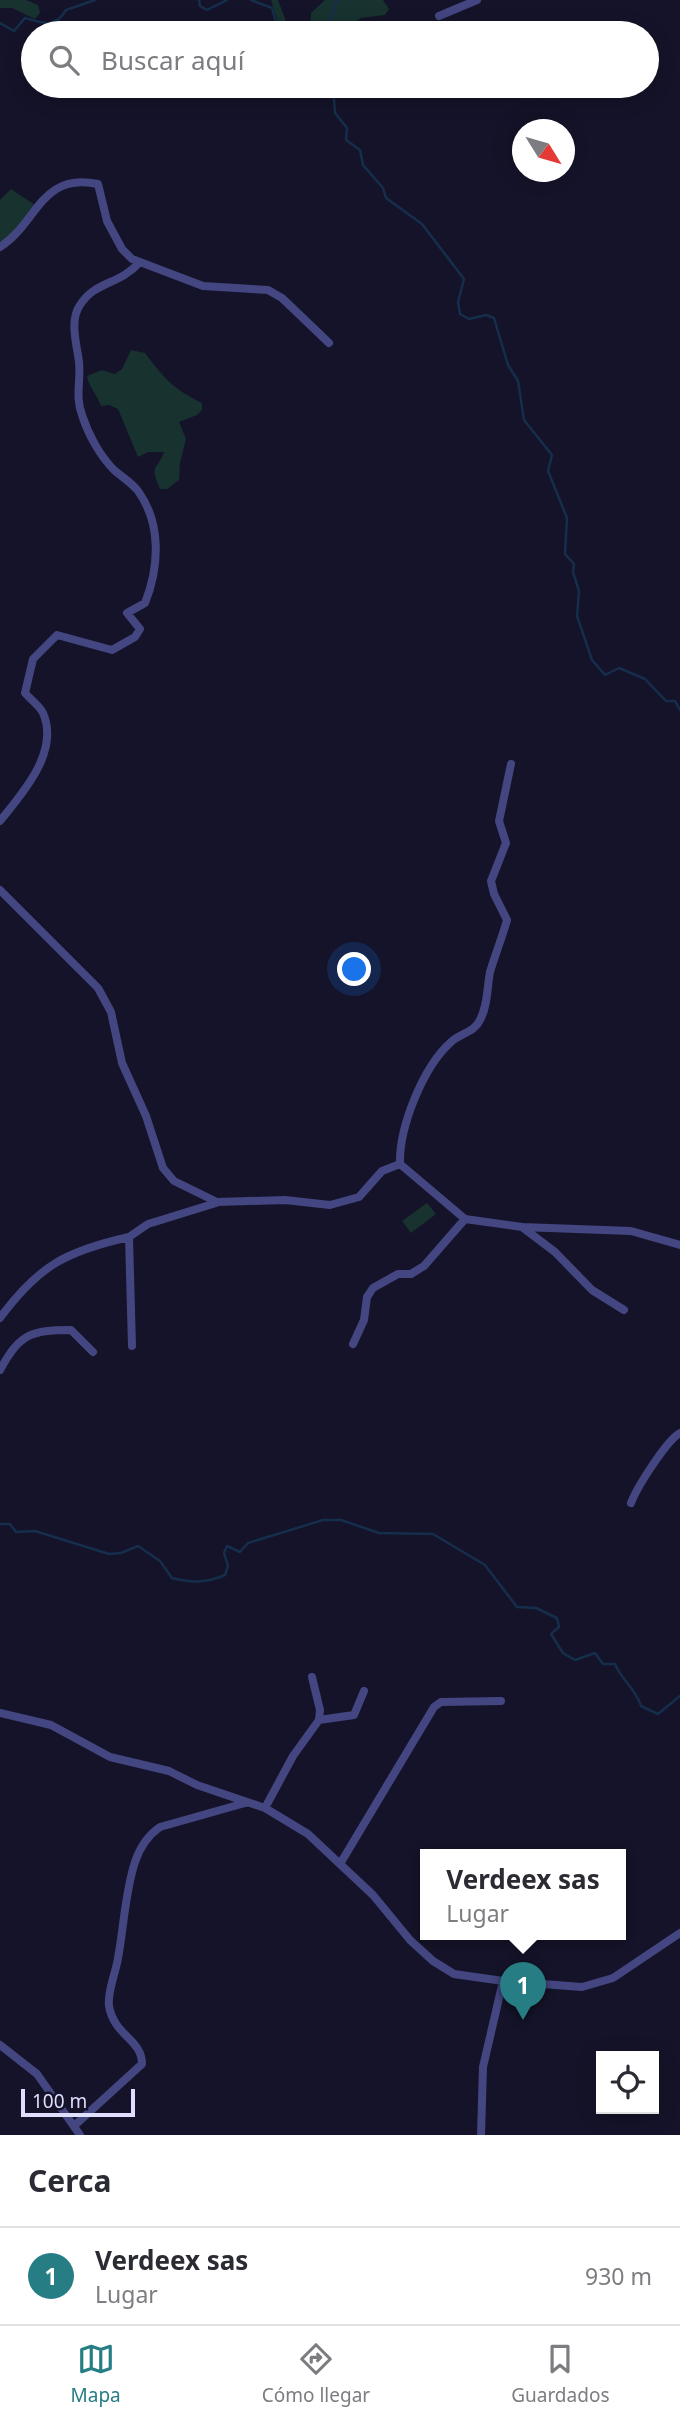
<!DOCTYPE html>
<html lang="es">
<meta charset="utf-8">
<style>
body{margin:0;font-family:"Noto Sans",sans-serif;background:#f2f2f3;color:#2b2b33}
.controls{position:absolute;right:21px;bottom:21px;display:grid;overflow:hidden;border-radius:0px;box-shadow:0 4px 18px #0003}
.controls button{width:63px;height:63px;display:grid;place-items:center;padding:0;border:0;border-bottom:2px solid #e1e1e2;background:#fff;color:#2b2b33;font:35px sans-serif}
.compass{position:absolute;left:512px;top:119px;width:63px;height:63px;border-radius:50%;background:#fff;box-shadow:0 4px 18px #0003;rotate:127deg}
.scale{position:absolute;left:21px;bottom:18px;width:114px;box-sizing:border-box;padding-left:7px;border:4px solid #dfdefc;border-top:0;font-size:19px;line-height:24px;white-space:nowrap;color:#dfdefc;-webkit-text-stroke:5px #151329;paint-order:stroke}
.you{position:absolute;left:355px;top:970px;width:24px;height:24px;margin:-18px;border:5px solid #fff;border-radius:50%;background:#1a73e8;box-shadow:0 0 0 10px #1a73e833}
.badge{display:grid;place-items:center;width:46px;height:46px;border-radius:50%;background:#267e84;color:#fff;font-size:23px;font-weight:700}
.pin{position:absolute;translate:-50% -58px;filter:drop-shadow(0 2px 4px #0008)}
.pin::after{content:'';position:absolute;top:37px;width:24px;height:21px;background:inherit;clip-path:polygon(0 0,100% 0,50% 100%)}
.popup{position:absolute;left:420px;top:1849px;width:206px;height:91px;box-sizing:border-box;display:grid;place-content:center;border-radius:0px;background:#fff;filter:drop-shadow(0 2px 5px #0005);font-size:23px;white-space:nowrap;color:#7c7c81}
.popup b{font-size:26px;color:#2b2b33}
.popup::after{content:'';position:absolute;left:50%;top:100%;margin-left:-14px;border:14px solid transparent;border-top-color:#fff}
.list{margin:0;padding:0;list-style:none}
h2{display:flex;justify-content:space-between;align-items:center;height:91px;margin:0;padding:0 28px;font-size:30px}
h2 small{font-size:23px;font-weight:400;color:#7c7c81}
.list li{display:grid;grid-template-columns:46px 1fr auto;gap:21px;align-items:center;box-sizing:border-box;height:98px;padding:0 28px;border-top:2px solid #e1e1e2}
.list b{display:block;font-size:26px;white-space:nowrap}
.list p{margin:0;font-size:23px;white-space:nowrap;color:#7c7c81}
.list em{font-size:23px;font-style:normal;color:#7c7c81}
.icon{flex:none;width:38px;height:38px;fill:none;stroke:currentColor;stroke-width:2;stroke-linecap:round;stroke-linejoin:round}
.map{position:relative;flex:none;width:680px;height:2135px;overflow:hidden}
.search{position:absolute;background:#fff;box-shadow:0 4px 18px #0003;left:21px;right:21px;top:21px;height:77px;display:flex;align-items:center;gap:18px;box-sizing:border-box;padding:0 24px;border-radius:38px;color:#7c7c81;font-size:26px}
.sheet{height:189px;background:#fff}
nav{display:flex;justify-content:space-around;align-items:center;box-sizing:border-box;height:98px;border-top:2px solid #e1e1e2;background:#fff;font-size:19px;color:#7c7c81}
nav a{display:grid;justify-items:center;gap:4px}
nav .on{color:#267e84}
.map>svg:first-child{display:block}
.green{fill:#17322f}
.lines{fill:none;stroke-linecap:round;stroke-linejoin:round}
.stream{stroke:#152e4b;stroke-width:2.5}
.minor{stroke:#444682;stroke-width:8}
</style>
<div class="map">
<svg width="680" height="2135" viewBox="0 0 680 2135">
<rect width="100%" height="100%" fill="#151329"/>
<path class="green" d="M 0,0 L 26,0 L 38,5 L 40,13 L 35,19 L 12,8 L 0,8 Z
M 271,0 L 278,0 L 286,21 L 310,28 L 311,13 L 325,0 L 383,0 L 389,9 L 385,15 L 361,18 L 342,33 L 289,33 L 278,23 Z
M 11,189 L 35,205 L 18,228 L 0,244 L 0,200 Z
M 131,350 L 145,353 C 164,378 173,389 202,403 L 202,410 L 197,415 L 179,422 L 186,439 L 180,463 L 179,480 L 167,489 L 160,489 C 149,463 157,472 164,452 L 148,452 L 138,457 L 118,409 L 109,405 L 101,406 C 97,394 89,388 87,376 L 102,370 L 115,374 L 122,369 Z
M 427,1203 L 436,1214 L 411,1233 L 402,1221 Z"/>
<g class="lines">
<path class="stream" d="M 199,0 L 200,6 L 207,10 L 227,0
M 251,0 L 272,8 L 279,33
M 0,23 L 14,31 L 25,18 C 44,23 55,29 66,10 L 95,0
M 326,33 L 337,0
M 333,86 L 335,113 L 347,128 L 346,140 L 360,150 L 363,165 L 383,188 L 386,198 L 422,224 L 464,279 L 458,302 L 460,314 L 469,319 L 486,315 L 494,318 L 508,365 L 518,381 L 524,420 L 552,455 L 548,471 L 567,518 L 565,554 L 574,564 L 573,572 L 579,591 L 577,616 L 592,660 L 605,675 L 619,668 L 645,679 L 666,701 L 675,701 L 680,710
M 0,1524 L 10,1524 L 16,1532 L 35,1531 L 109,1554 L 121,1553 L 138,1546 L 160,1561 L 172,1578 C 191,1583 207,1583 225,1575 L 228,1566 L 224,1553 L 227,1546 L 240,1552 L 248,1543 L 323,1520 L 341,1520 L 379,1533 L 433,1534 L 485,1565 L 517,1607 L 536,1608 L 557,1618 L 559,1627 L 551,1634 L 563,1653 L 575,1660 L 595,1653 L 603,1664 L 615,1664 C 622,1681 636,1689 641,1706 L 658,1714 L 680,1696"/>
<path class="minor" d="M 439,16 L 477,0
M 0,247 C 38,223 40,172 98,184 L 107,221 L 122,249 L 132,259 L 203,286 L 268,290 L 282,298 L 329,343
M 0,821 C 22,794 60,752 43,713 C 39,705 31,700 25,693 L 33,659 L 57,635 L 112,650 L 135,637 L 140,629 L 127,613 L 145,603 C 159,568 162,524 138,491 C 132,483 122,477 114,470 C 100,456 88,434 82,415 C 75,397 81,380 79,362 C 77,345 69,321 80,305 C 95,281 119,285 139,263
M 0,890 L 98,988 L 111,1012 L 122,1063 L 146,1116 L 163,1168 L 174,1181 L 217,1202 L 285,1200 L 330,1205 L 359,1197 L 382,1171 L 400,1164 L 465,1219 L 522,1227 L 631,1231 L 680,1245
M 400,1164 C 399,1127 423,1067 451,1042 C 460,1033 474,1033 480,1020 C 488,1005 487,987 490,972 C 495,955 502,938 507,920 L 494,894 L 491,881 L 506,843 L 499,821 L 511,764
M 522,1227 L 555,1252 L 592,1290 L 624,1310
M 0,1318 C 39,1265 67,1251 129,1237
M 353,1344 L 364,1320 L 367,1297 L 373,1288 L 398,1274 L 411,1274 L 424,1266 L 465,1219
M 132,1346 L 129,1237 L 148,1224 L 216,1203
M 0,1370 C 20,1334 30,1330 71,1330 L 93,1352
M 631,1503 C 637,1487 667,1440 680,1433
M 0,1713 L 51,1725 L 110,1757 L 169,1771 L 197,1785 L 265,1808 L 308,1834 L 373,1895 L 410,1940 L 433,1961 L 454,1974 L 503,1981 L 483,2067 L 481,2135
M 319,1720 L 354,1715 L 364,1691
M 265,1808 L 293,1756 L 319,1720 L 320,1710 L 312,1677
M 340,1864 L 434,1707 L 441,1702 L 501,1701
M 503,1981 L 582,1987 L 613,1978 L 680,1933
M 0,2045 L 37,2074 L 80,2135
M 74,2126 L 142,2064 C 142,2039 114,2036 109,2006 C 107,1992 116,1972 118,1958 C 124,1926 125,1892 135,1862 C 140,1847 147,1836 160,1827 L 245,1803"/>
</g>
</svg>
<div class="controls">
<button><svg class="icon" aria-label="locate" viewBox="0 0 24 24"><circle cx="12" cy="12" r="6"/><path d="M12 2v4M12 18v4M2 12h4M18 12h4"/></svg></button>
</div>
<svg class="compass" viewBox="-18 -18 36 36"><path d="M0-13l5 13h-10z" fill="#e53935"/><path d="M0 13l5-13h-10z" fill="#7c7c81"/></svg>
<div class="scale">100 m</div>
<div class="you"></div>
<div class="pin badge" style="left:523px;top:2020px">1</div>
<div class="popup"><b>Verdeex sas</b>Lugar</div>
<div class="search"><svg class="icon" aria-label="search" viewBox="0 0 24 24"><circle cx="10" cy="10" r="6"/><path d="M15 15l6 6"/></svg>Buscar aquí</div>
</div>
<section class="sheet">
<h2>Cerca<small></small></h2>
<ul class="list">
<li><span class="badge">1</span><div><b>Verdeex sas</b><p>Lugar</p></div><em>930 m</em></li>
</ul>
</section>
<nav>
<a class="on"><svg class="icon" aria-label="map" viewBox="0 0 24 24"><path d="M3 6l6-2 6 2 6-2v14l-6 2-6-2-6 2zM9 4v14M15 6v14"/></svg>Mapa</a>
<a><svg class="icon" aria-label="directions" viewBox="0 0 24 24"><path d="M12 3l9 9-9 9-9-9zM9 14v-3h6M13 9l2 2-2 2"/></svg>Cómo llegar</a>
<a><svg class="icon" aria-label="saved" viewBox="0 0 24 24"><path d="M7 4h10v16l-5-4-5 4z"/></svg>Guardados</a>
</nav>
